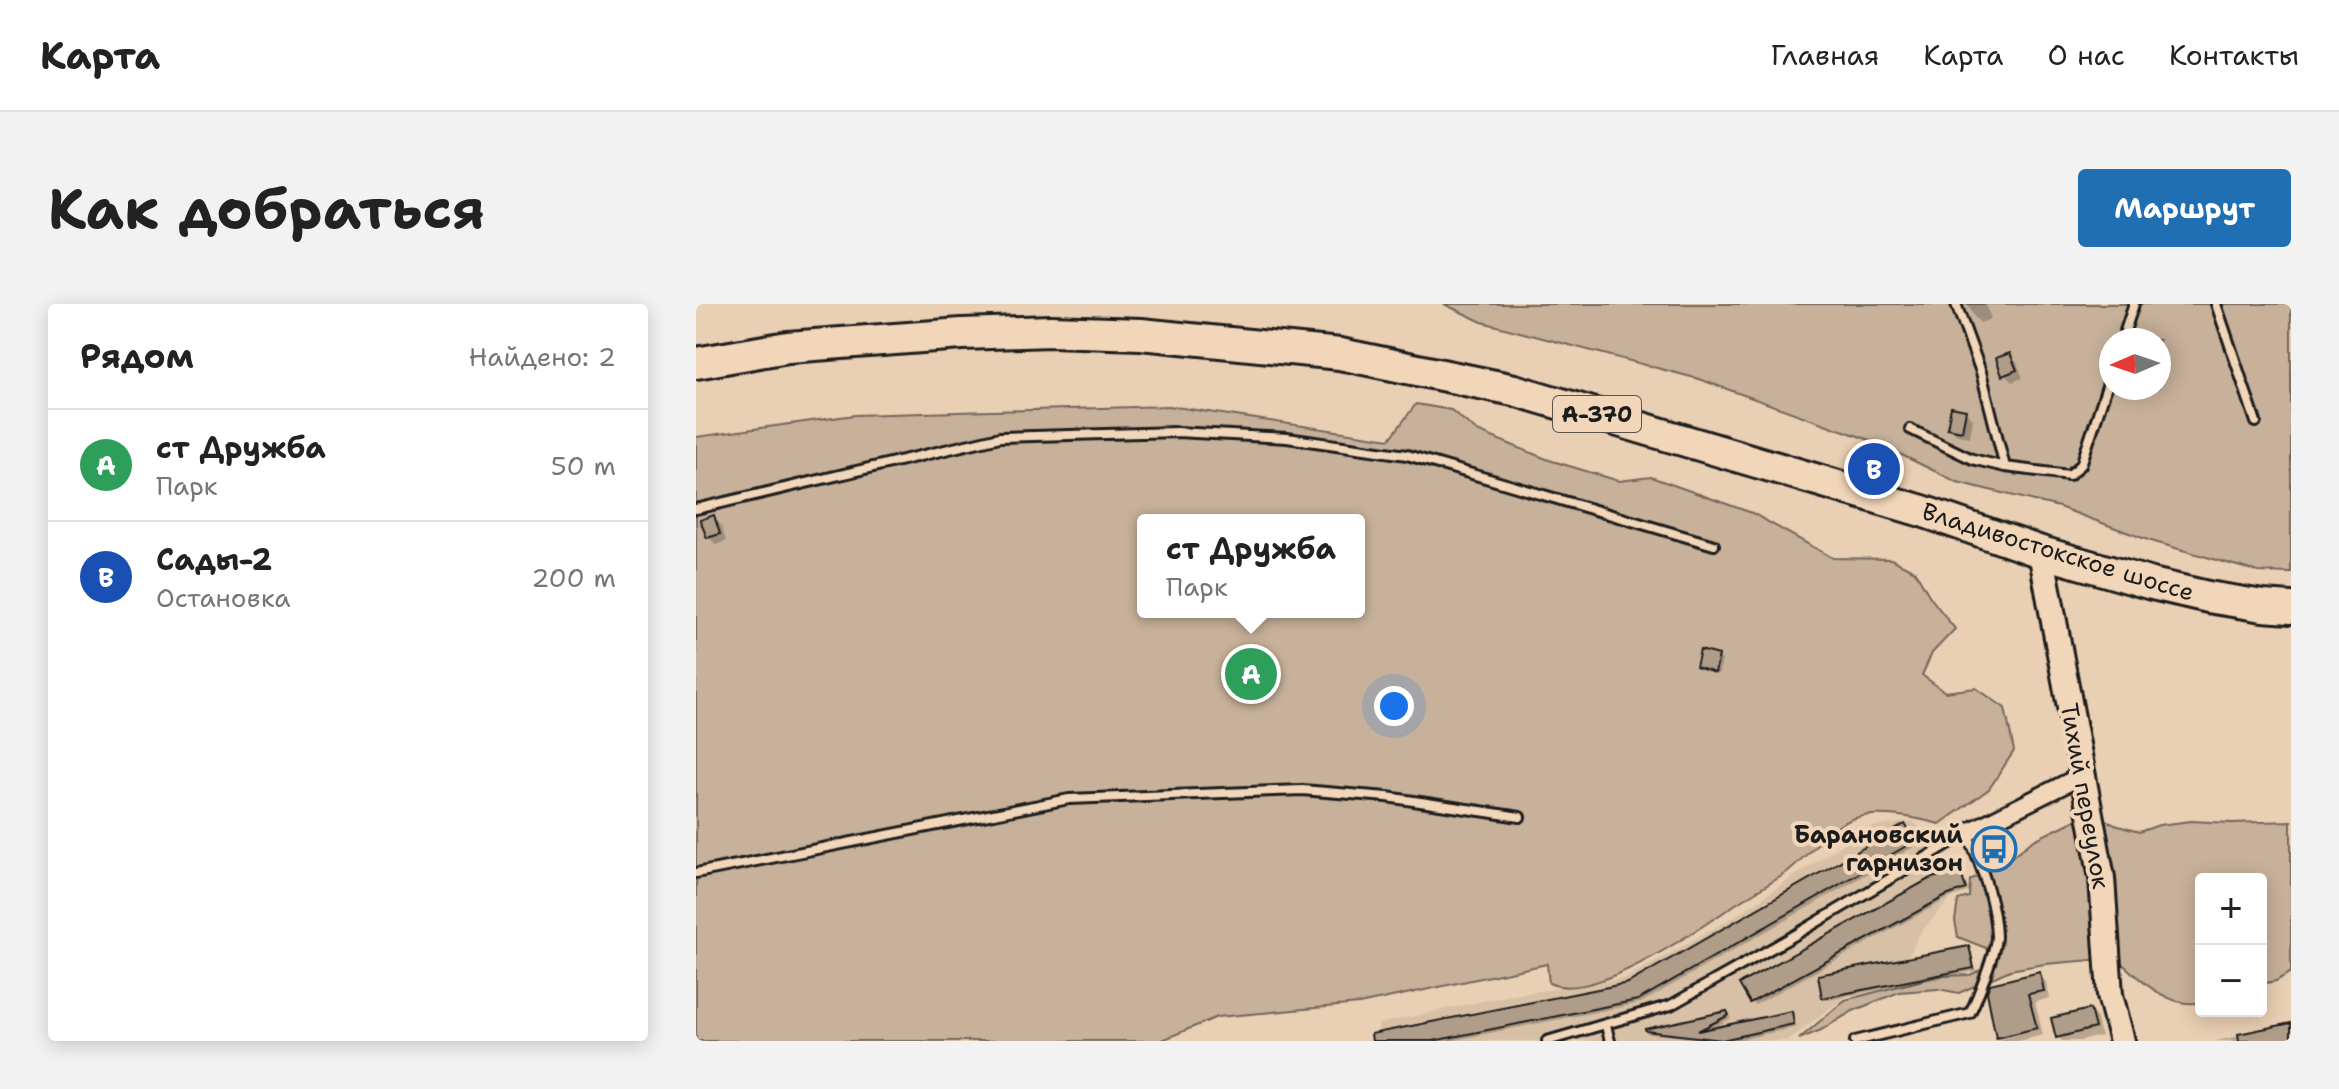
<!DOCTYPE html>
<html lang="ru">
<meta charset="utf-8">
<style>
body{margin:0;font-family:"Shantell Sans",sans-serif;background:#f2f2f2;color:#222}
.controls{position:absolute;right:24px;bottom:24px;display:grid;overflow:hidden;border-radius:8px;box-shadow:0 4px 20px #0003}
.controls button{width:72px;height:72px;display:grid;place-items:center;padding:0;border:0;border-bottom:2px solid #e0e0e0;background:#fff;color:#222;font:40px sans-serif}
.compass{position:absolute;left:1403px;top:24px;width:72px;height:72px;border-radius:50%;background:#fff;box-shadow:0 4px 20px #0003;rotate:268deg}
.you{position:absolute;left:698px;top:402px;width:28px;height:28px;margin:-20px;border:6px solid #fff;border-radius:50%;background:#1a73e8;box-shadow:0 0 0 12px #1a73e833}
.badge{display:grid;place-items:center;width:52px;height:52px;border-radius:50%;background:#1f6fb2;color:#fff;font-size:26px;font-weight:700}
.pin{position:absolute;translate:-50% -50%;border:4px solid #fff;box-shadow:0 2px 8px #0006}
.popup{position:absolute;left:441px;top:210px;width:228px;height:104px;box-sizing:border-box;display:grid;place-content:center;border-radius:8px;background:#fff;filter:drop-shadow(0 2px 6px #0005);font-size:26px;white-space:nowrap;color:#767676}
.popup b{font-size:30px;color:#222}
.popup::after{content:'';position:absolute;left:50%;top:100%;margin-left:-16px;border:16px solid transparent;border-top-color:#fff}
.list{margin:0;padding:0;list-style:none}
h2{display:flex;justify-content:space-between;align-items:center;height:104px;margin:0;padding:0 32px;font-size:34px}
h2 small{font-size:26px;font-weight:400;color:#767676}
.list li{display:grid;grid-template-columns:52px 1fr auto;gap:24px;align-items:center;box-sizing:border-box;height:112px;padding:0 32px;border-top:2px solid #e0e0e0}
.list b{display:block;font-size:30px;white-space:nowrap}
.list p{margin:0;font-size:26px;white-space:nowrap;color:#767676}
.list em{font-size:26px;font-style:normal;color:#767676}
.map{position:relative;flex:none;width:1595px;height:737px;overflow:hidden;border-radius:8px}
header{display:flex;align-items:center;gap:48px;box-sizing:border-box;height:112px;padding:0 40px;background:#fff;border-bottom:2px solid #e0e0e0}
header strong{font-size:38px}
nav{display:flex;gap:44px;margin-inline-start:auto;font-size:28px}
.intro{display:flex;align-items:center;justify-content:space-between;box-sizing:border-box;height:192px;padding:0 48px}
h1{margin:0;font-size:56px}
.button{padding:20px 36px;border-radius:8px;background:#1f6fb2;color:#fff;font-size:28px;font-weight:700}
main{display:flex;gap:48px;padding:0 48px}
aside{flex:1;background:#fff;border-radius:8px;box-shadow:0 4px 20px #0003}
.map>svg:first-child{display:block}
.built{fill:#d8c0a6}
.green{fill:#c7b19a;stroke:#72665b;stroke-width:2;fill-rule:evenodd}
.shadow{fill:#0003}
.building{fill:#b09d89;stroke:#1c1c1c;stroke-width:2}
.lines{fill:none;stroke-linecap:round;stroke-linejoin:round}
.lane-casing{stroke:#1c1c1c;stroke-width:14}
.street-casing{stroke:#1c1c1c;stroke-width:22}
.secondary-casing{stroke:#1c1c1c;stroke-width:30}
.highway-casing{stroke:#1c1c1c;stroke-width:36}
.lane{stroke:#f2d6b9;stroke-width:8}
.street{stroke:#f2d6b9;stroke-width:16}
.secondary{stroke:#f2d6b9;stroke-width:24}
.highway{stroke:#f2d6b9;stroke-width:30}
.labels{text-anchor:middle;dominant-baseline:central;stroke-width:8;stroke-linejoin:round;paint-order:stroke}
.shield{fill:#f2d6b9;stroke:#5c544b;stroke-width:2}
.shield-label{font-size:22px;font-weight:bold;fill:#1c1c1c}
.street-label{font-size:24px;fill:#1c1c1c;stroke:#f2d6b9}
.poi-label{font-size:24px;font-weight:bold;fill:#1c1c1c;stroke:#f2d6b9;text-anchor:end}
</style>
<header>
<strong>Карта</strong>
<nav><a>Главная</a><a>Карта</a><a>О нас</a><a>Контакты</a></nav>
</header>
<div class="intro"><h1>Как добраться</h1><a class="button">Маршрут</a></div>
<main>
<aside>
<h2>Рядом<small>Найдено: 2</small></h2>
<ul class="list">
<li><span class="badge" style="background:#2e9e5b">A</span><div><b>ст Дружба</b><p>Парк</p></div><em>50 m</em></li>
<li><span class="badge" style="background:#1a4fb4">B</span><div><b>Сады-2</b><p>Остановка</p></div><em>200 m</em></li>
</ul>
</aside>
<div class="map">
<svg width="1595" height="737" viewBox="0 0 1595 737">
<rect width="100%" height="100%" fill="#e9cfb3"/>
<filter id="ink" filterUnits="userSpaceOnUse"><feTurbulence type="fractalNoise" baseFrequency=".0125" numOctaves="2"/><feDisplacementMap in="SourceGraphic" scale="16" xChannelSelector="R" yChannelSelector="G"/><feConvolveMatrix kernelMatrix="1 2 1 2 8 2 1 2 1" color-interpolation-filters="sRGB"/></filter>
<g filter="url(#ink)">
<path class="built" d="M 1217,517 L 1256,564 L 1258,591 L 1224,629 L 1210,657 L 1190,673 L 1154,689 L 1091,737 L 683,737 L 682,720 L 810,692 L 930,674 L 1038,613 L 1170,524 Z"/>
<path class="green" d="M 748,0 L 1595,0 L 1595,269 L 1562,268 L 1452,236 L 1363,203 L 1261,178 L 1179,138 L 1003,75 L 786,18 ZM 1415,36 L 1463,36 L 1463,84 L 1415,84 Z
M 720,100 L 755,106 L 781,127 L 853,156 L 923,177 L 955,173 L 1056,209 L 1137,254 L 1195,255 L 1219,267 L 1234,293 L 1259,325 L 1236,349 L 1226,371 L 1249,388 L 1280,384 L 1309,404 L 1318,447 L 1293,485 L 1244,520 C 1220,514 1184,506 1159,514 C 1131,523 1111,554 1087,571 C 1072,581 1055,590 1040,600 C 1002,625 898,700 853,679 L 851,660 L 663,700 L 521,713 L 464,737 L 0,737 L 0,133 L 159,111 L 473,102 L 694,135 ZM 447,216 L 663,216 L 663,308 L 447,308 Z
M 1396,508 L 1419,521 L 1443,528 L 1463,521 L 1495,517 L 1536,519 L 1595,517 L 1595,668 L 1580,677 L 1565,680 L 1565,575 L 1505,575 L 1505,698 C 1474,706 1442,674 1420,654 L 1349,660 L 1314,666 L 1263,689 L 1242,685 L 1203,688 L 1157,707 L 1125,726 L 1103,735 L 1149,696 L 1242,672 L 1274,671 L 1297,660 L 1290,644 L 1262,633 L 1259,617 L 1262,596 L 1273,593 L 1274,576 L 1314,554 L 1338,536 Z"/>
<path class="shadow" d="M 1272,0 L 1290,0 L 1295,15 L 1284,19 L 1277,11 Z
M 1314,51 L 1321,59 L 1327,74 L 1316,78 L 1308,70 Z
M 1269,108 L 1277,115 L 1274,133 L 1261,131 L 1253,124 Z
M 17,213 L 25,221 L 30,237 L 20,241 L 13,233 Z
M 1022,353 L 1026,356 L 1022,371 L 1002,363 Z
M 1209,522 L 1221,541 L 945,699 L 754,737 L 697,737 L 932,681 Z
M 1264,568 L 1272,588 L 1253,594 L 1059,701 L 1055,698 Z
M 1273,644 L 1276,647 L 1280,667 L 1131,696 L 1128,693 Z
M 1343,670 L 1350,678 L 1354,694 L 1339,698 L 1347,731 L 1323,737 L 1306,737 L 1302,733 Z
M 1394,707 L 1401,714 L 1405,732 L 1383,737 L 1366,737 L 1362,733 Z
M 1031,709 L 1035,714 L 1014,726 L 1095,709 L 1101,723 L 1038,737 L 955,730 L 951,727 Z
M 1595,721 L 1595,737 L 1520,737 Z"/>
<path class="building" d="M 1314,49 L 1321,66 L 1306,72 L 1300,54 Z
M 1255,103 L 1270,106 L 1266,127 L 1251,124 Z
M 18,211 L 24,230 L 11,234 L 4,216 Z
M 1004,346 L 1023,351 L 1019,369 L 1000,363 Z
M 1209,520 L 1219,537 L 942,696 L 737,737 L 676,737 L 675,730 L 932,679 Z
M 1264,566 L 1270,585 L 1250,592 L 1054,699 L 1043,680 L 1233,575 Z
M 1273,642 L 1278,664 L 1126,694 L 1122,671 Z
M 1344,668 L 1348,687 L 1332,690 L 1341,724 L 1300,734 L 1291,688 L 1294,680 Z
M 1394,705 L 1399,724 L 1360,734 L 1355,714 Z
M 1031,707 L 1033,711 L 1002,727 L 1096,707 L 1098,720 L 1026,736 L 950,727 L 949,725 Z
M 1595,719 L 1595,737 L 1543,737 L 1542,730 Z"/>
<g class="lines">
<g class="lane-casing">
<path id="lane" d="M 1260,0 L 1285,68 L 1309,163
M 1520,0 L 1560,118
M 1426,36 L 1438,0
M 1214,125 L 1276,155 L 1309,163 L 1373,171 L 1385,161 L 1415,70
M 0,205 L 304,133 L 481,128 L 591,134 L 711,151 L 1018,241
M 0,569 L 373,495 L 606,486 L 691,493 L 824,513
M 910,722 L 914,737
M 851,737 L 975,701 L 1101,630 L 1271,529 C 1284,558 1299,599 1300,632 C 1300,647 1281,695 1274,709 L 1159,737"/>
</g>
<g class="street-casing">
<path id="street" d="M 1271,529 L 1385,472"/>
</g>
<g class="secondary-casing">
<path id="secondary" d="M 1345,248 L 1406,574 L 1414,691 L 1426,737"/>
</g>
<g class="highway-casing">
<path id="highway" d="M 0,59 L 92,43 L 266,30 L 355,27 L 445,30 L 644,50 L 818,86 L 1226,207 L 1345,248 L 1456,280 L 1512,293 L 1567,302 L 1595,304"/>
</g>
<use href="#lane" class="lane"/>
<use href="#street" class="street"/>
<use href="#secondary" class="secondary"/>
<use href="#highway" class="highway"/>
</g>
</g>
<defs>
<g id="bus-ring" transform="scale(2.3)"><circle r="9.5" fill="#f2d6b9" stroke="#1f6fb2" stroke-width="1.5"/><path d="M-5-6H5V4H4V6H2V4H-2V6H-4V4H-5ZM-3.5-4V0h7V-4ZM-3.5 1.2v1.5H-2V1.2ZM2 1.2v1.5H3.5V1.2Z" fill="#1f6fb2"/></g>
</defs>
<g fill-rule="evenodd">
<use href="#bus-ring" x="1298" y="545"/>
</g>
<g class="labels">
<rect class="shield" x="857" y="92" width="88" height="36" rx="6"/>
<g class="shield-label">
<text x="901" y="110">А-370</text>
</g>
<g class="street-label">
<text transform="translate(1362 248) rotate(17)">Владивостокское шоссе</text>
<text transform="translate(1389 492) rotate(80)">Тихий переулок</text>
</g>
<g class="poi-label">
<text x="1267" y="531">Барановский<tspan x="1267" dy="28">гарнизон</tspan></text>
</g>
</g>
</svg>
<div class="controls">
<button>+</button>
<button>−</button>
</div>
<svg class="compass" viewBox="-18 -18 36 36"><path d="M0-13l5 13h-10z" fill="#e53935"/><path d="M0 13l5-13h-10z" fill="#767676"/></svg>
<div class="you"></div>
<div class="pin badge" style="left:555px;top:370px;background:#2e9e5b">A</div>
<div class="popup"><b>ст Дружба</b>Парк</div>
<div class="pin badge" style="left:1178px;top:165px;background:#1a4fb4">B</div>
</div>
</main>
